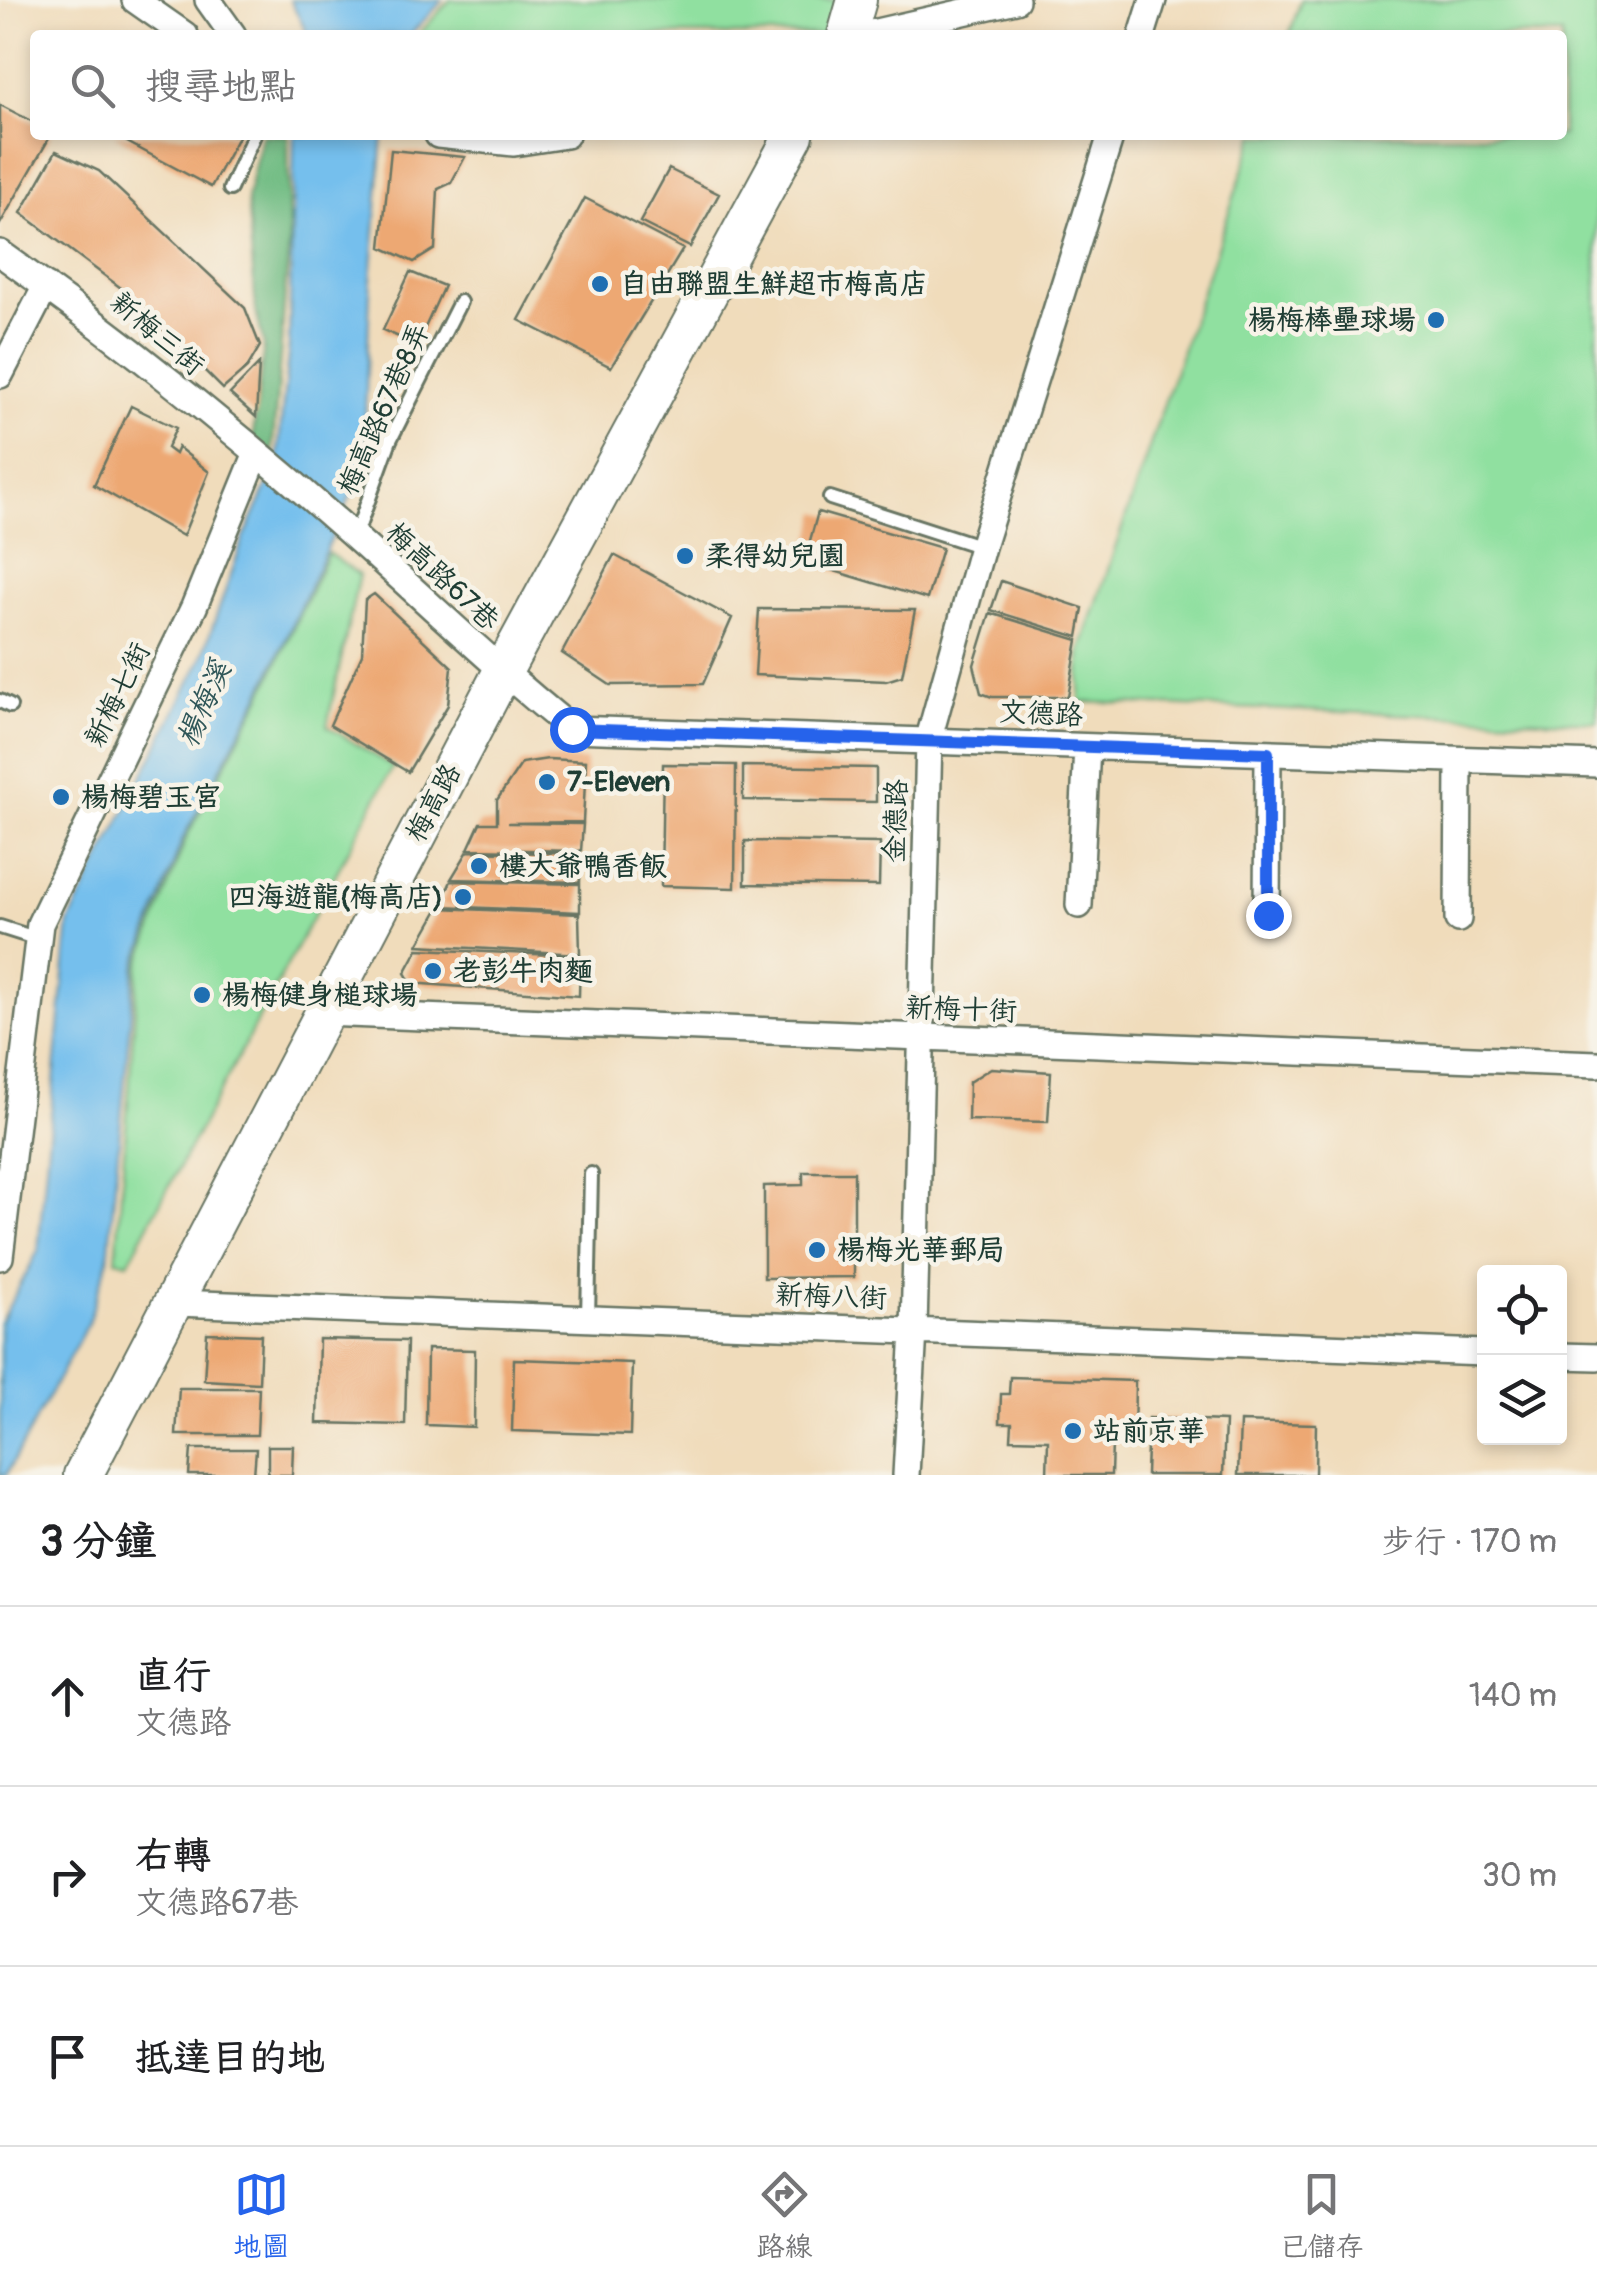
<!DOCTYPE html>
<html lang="zh-TW">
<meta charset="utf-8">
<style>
body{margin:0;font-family:Pangolin,"LXGW WenKai TC",sans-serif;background:#f2f2f2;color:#202124}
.controls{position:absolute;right:30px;bottom:30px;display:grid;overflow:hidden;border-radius:10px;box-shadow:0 5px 15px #0003}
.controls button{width:90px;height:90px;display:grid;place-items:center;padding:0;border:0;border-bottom:2px solid #e0e0e0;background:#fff;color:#202124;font:50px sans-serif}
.stop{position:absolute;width:30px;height:30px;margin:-22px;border:8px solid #2563eb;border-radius:50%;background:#fff}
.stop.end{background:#2563eb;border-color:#fff;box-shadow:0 2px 10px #0008}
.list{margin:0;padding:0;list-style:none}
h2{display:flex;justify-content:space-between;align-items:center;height:130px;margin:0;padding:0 40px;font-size:42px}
h2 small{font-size:32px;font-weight:400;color:#757577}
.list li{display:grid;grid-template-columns:65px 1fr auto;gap:30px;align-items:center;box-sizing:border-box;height:180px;padding:0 40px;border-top:2px solid #e0e0e0}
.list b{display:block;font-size:38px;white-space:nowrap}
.list p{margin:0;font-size:32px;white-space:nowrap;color:#757577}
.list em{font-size:32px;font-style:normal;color:#757577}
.icon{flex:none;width:55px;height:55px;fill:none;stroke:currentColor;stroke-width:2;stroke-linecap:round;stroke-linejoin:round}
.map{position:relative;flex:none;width:1597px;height:1475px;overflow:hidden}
.search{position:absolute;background:#fff;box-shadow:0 5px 15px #0003;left:30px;right:30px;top:30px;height:110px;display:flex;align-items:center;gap:25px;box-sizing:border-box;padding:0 35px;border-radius:10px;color:#757577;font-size:38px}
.sheet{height:670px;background:#fff}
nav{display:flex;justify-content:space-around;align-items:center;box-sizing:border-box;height:140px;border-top:2px solid #e0e0e0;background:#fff;font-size:28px;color:#757577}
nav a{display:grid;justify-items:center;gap:5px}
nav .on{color:#2563eb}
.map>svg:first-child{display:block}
.green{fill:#90e0a0;stroke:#588e6a;stroke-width:2.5}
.forest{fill:#74be86;stroke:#4a7e5d;stroke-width:2.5}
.water{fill:#74bfed;stroke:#4a7e90;stroke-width:2.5}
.building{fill:#eda873}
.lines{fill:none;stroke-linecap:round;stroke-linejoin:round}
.lane-casing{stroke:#687563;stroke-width:18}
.street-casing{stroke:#687563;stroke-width:30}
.secondary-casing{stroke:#687563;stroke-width:42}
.lane{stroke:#fff;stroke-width:12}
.street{stroke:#fff;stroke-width:25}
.secondary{stroke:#fff;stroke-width:38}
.route{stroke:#2563eb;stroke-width:12}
.poi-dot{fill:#1f6fb2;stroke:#f7f3e8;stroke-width:4}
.labels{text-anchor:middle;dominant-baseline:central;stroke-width:9;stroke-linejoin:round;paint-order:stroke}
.poi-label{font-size:28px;font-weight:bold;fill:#1f3d34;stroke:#f7f3e8;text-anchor:start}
.street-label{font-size:28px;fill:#1f3d34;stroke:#f7f3e8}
.water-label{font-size:30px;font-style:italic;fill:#305759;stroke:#f7f3e8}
</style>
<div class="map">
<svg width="1597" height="1475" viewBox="0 0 1597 1475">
<rect width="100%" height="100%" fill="#f7f3e8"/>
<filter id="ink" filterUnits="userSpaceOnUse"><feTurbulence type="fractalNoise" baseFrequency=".01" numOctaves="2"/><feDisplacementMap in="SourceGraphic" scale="20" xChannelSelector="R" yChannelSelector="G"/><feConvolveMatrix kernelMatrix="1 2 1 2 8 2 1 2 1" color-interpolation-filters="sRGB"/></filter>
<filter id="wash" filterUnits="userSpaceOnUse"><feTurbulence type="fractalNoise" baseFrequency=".0048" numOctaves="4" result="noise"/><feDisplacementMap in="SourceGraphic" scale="40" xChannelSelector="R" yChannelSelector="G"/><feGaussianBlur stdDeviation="2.25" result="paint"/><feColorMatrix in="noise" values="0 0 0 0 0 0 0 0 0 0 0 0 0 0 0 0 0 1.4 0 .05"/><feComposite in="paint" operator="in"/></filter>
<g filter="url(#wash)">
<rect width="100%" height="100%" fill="#f0dcbb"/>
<path class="green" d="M 450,0 L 857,0 L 847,35 L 418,35 Z
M 1301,0 L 1597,0 L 1597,722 L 1080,702 L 1080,652 L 1255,135 L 1562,135 L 1562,35 L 1289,35 Z
M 328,553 L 359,575 L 327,726 L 393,767 L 128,1263 L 116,1260 L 138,968 L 186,838 L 263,694 Z"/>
<path class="forest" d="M 262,135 L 288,135 L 289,245 L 271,468 L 251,451 L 264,346 L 256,311 L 247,198 Z"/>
<path class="water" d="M 290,0 L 443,0 L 410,35 L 308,35 Z
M 294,135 L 383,135 L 370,292 L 363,469 L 261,693 L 183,838 L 135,968 L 108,1260 L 88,1323 L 6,1475 L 0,1475 L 0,1323 L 38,1251 L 69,922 L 201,660 L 243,540 L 277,464 L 289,345 Z"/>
<g id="blocks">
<path class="building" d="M 0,105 L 35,123 L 35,135 L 51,135 L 0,224 Z
M 114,135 L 239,135 L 211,187 Z
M 391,150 L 465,157 L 451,183 L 438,189 L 435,249 L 414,262 L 381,247 Z
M 56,151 L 99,171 L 245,308 L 260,346 L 247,368 L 223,389 L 125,291 L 21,213 Z
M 669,169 L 719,194 L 690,247 L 640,222 Z
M 585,198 L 683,249 L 611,367 L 519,320 Z
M 410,272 L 444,286 L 417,345 L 383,330 Z
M 259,364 L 256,417 L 230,394 Z
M 131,406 L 176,428 L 167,448 L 175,454 L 178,447 L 209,472 L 183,536 L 94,485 Z
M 818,512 L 942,548 L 927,599 L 804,562 Z
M 614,555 L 732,618 L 703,684 L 610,685 L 562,653 Z
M 1001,581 L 1083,608 L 1078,637 L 991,610 Z
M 374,594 L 452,667 L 448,705 L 408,772 L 330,725 L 362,654 L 365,600 Z
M 759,609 L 915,610 L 902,676 L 886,681 L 755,675 Z
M 990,613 L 1078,640 L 1068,697 L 992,697 L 981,693 L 974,665 Z
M 548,759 L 586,761 L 583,822 L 508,823 L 583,824 L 581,851 L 468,849 L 480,823 L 497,823 L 497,800 L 522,763 Z
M 663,764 L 736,765 L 735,888 L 661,886 Z
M 743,766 L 876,768 L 876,802 L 743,800 Z
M 745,841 L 880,843 L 879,886 L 745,884 Z
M 468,851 L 581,854 L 580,882 L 451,879 Z
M 451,881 L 580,884 L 580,912 L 440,906 Z
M 439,908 L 579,914 L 580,954 L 418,945 Z
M 418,949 L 580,956 L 579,996 L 411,983 L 405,973 Z
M 991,1068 L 1051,1072 L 1048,1122 L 968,1120 L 969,1082 Z
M 803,1172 L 854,1172 L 854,1277 L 764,1278 L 764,1186 L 803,1185 Z
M 207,1333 L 261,1335 L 259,1383 L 204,1380 Z
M 319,1339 L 407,1341 L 405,1425 L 317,1423 Z
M 427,1349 L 475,1350 L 474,1427 L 426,1425 Z
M 514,1359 L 632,1363 L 630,1435 L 512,1431 Z
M 1010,1377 L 1135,1381 L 1134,1443 L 1112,1442 L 1111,1475 L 1047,1475 L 1048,1440 L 1011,1439 L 1012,1423 L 1000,1423 L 1001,1394 L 1009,1394 Z
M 179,1388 L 259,1388 L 257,1435 L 176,1435 Z
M 1148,1418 L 1225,1421 L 1223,1475 L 1146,1475 Z
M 1240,1422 L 1316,1424 L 1315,1475 L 1238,1475 Z
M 268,1446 L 293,1446 L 292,1475 L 268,1475 Z
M 191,1449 L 256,1449 L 254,1475 L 189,1475 Z"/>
</g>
</g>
<g filter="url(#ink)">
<use href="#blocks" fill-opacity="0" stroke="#687563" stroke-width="2.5"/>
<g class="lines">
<g class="lane-casing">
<path id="lane" d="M 230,189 L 254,135
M 830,498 L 982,547
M 355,537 L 390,440 L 460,302
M 0,701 L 10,706
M 0,927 L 38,939
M 588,1318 L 591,1174"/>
</g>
<g class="street-casing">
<path id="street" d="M 135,0 L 185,35
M 208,0 L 233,35
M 863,35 L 1016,0
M 1142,35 L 1153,0
M 438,135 L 514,143 L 566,135
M 0,253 C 123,341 243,437 356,538 C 428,602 497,669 572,729 L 1597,764
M 0,375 L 46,286
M 1079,905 L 1087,747
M 1267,915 L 1268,753
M 1458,919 L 1459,760
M 323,1013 L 1597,1064
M 0,1257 L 40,924 L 194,607 L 256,455
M 176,1303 L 1484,1353
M 1560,1356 L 1597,1357
M 906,1475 L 914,1330 L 929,738 L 982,547 L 1111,135"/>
</g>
<g class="secondary-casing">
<path id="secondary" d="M 847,35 L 857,0
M 83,1475 L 502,673 L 794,135"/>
</g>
<use href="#lane" class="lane"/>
<use href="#street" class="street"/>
<use href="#secondary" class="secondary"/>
</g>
</g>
<g class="lines" filter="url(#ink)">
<path class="route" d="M 572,729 L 1268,753 L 1268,915"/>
</g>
<g class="poi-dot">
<circle cx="600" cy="284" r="10"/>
<circle cx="1436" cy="320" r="10"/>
<circle cx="685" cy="556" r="10"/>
<circle cx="547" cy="782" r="10"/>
<circle cx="61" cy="797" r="10"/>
<circle cx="479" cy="866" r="10"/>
<circle cx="463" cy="897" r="10"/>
<circle cx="433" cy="971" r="10"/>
<circle cx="202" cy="995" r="10"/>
<circle cx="817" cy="1250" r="10"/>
<circle cx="1073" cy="1431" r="10"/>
</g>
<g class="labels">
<g class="poi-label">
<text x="620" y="284">自由聯盟生鮮超市梅高店</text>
<text x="1416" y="320" text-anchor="end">楊梅棒壘球場</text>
<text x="705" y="556">柔得幼兒園</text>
<text x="567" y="782">7-Eleven</text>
<text x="81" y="797">楊梅碧玉宮</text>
<text x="499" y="866">樓大爺鴨香飯</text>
<text x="443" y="897" text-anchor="end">四海遊龍(梅高店)</text>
<text x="453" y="971">老彭牛肉麵</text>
<text x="222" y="995">楊梅健身槌球場</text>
<text x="837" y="1250">楊梅光華郵局</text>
<text x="1093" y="1431">站前京華</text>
</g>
<g class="street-label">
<text transform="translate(157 334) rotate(40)">新梅三街</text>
<text transform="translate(384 409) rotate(-66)">梅高路67巷8弄</text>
<text transform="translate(442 577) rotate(43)">梅高路67巷</text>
<text transform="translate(118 695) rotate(-64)">新梅七街</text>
<text transform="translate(1041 714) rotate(3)">文德路</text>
<text transform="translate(434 803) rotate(-62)">梅高路</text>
<text transform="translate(896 821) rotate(-88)">金德路</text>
<text transform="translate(961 1010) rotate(2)">新梅十街</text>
<text transform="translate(831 1297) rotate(2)">新梅八街</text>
</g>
<g class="water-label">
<text transform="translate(204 704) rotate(-66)">楊梅溪</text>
</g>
</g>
</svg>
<div class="controls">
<button><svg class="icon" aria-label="locate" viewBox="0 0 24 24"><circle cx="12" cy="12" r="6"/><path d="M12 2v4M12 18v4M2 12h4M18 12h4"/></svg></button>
<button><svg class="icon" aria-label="layers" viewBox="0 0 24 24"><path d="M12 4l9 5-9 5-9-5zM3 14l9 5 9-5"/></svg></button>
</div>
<div class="stop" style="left:572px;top:729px"></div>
<div class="stop end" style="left:1268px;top:915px"></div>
<div class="search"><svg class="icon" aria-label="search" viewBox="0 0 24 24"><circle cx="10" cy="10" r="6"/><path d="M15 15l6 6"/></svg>搜尋地點</div>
</div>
<section class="sheet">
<h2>3 分鐘<small>步行 · 170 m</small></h2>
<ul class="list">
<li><svg class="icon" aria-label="ahead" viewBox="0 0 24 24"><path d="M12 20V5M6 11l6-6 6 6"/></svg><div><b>直行</b><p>文德路</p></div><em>140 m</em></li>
<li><svg class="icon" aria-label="right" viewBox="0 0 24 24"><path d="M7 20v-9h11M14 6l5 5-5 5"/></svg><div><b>右轉</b><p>文德路67巷</p></div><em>30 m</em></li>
<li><svg class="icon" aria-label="arrive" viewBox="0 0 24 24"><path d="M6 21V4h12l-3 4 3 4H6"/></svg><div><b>抵達目的地</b></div></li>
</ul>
</section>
<nav>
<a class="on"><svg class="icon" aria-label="map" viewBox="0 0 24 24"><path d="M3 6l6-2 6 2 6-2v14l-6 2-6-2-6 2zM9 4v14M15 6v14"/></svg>地圖</a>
<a><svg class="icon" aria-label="directions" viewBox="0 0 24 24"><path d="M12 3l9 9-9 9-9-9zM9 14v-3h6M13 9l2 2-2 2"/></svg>路線</a>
<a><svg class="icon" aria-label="saved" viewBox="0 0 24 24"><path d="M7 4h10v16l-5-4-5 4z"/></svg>已儲存</a>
</nav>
